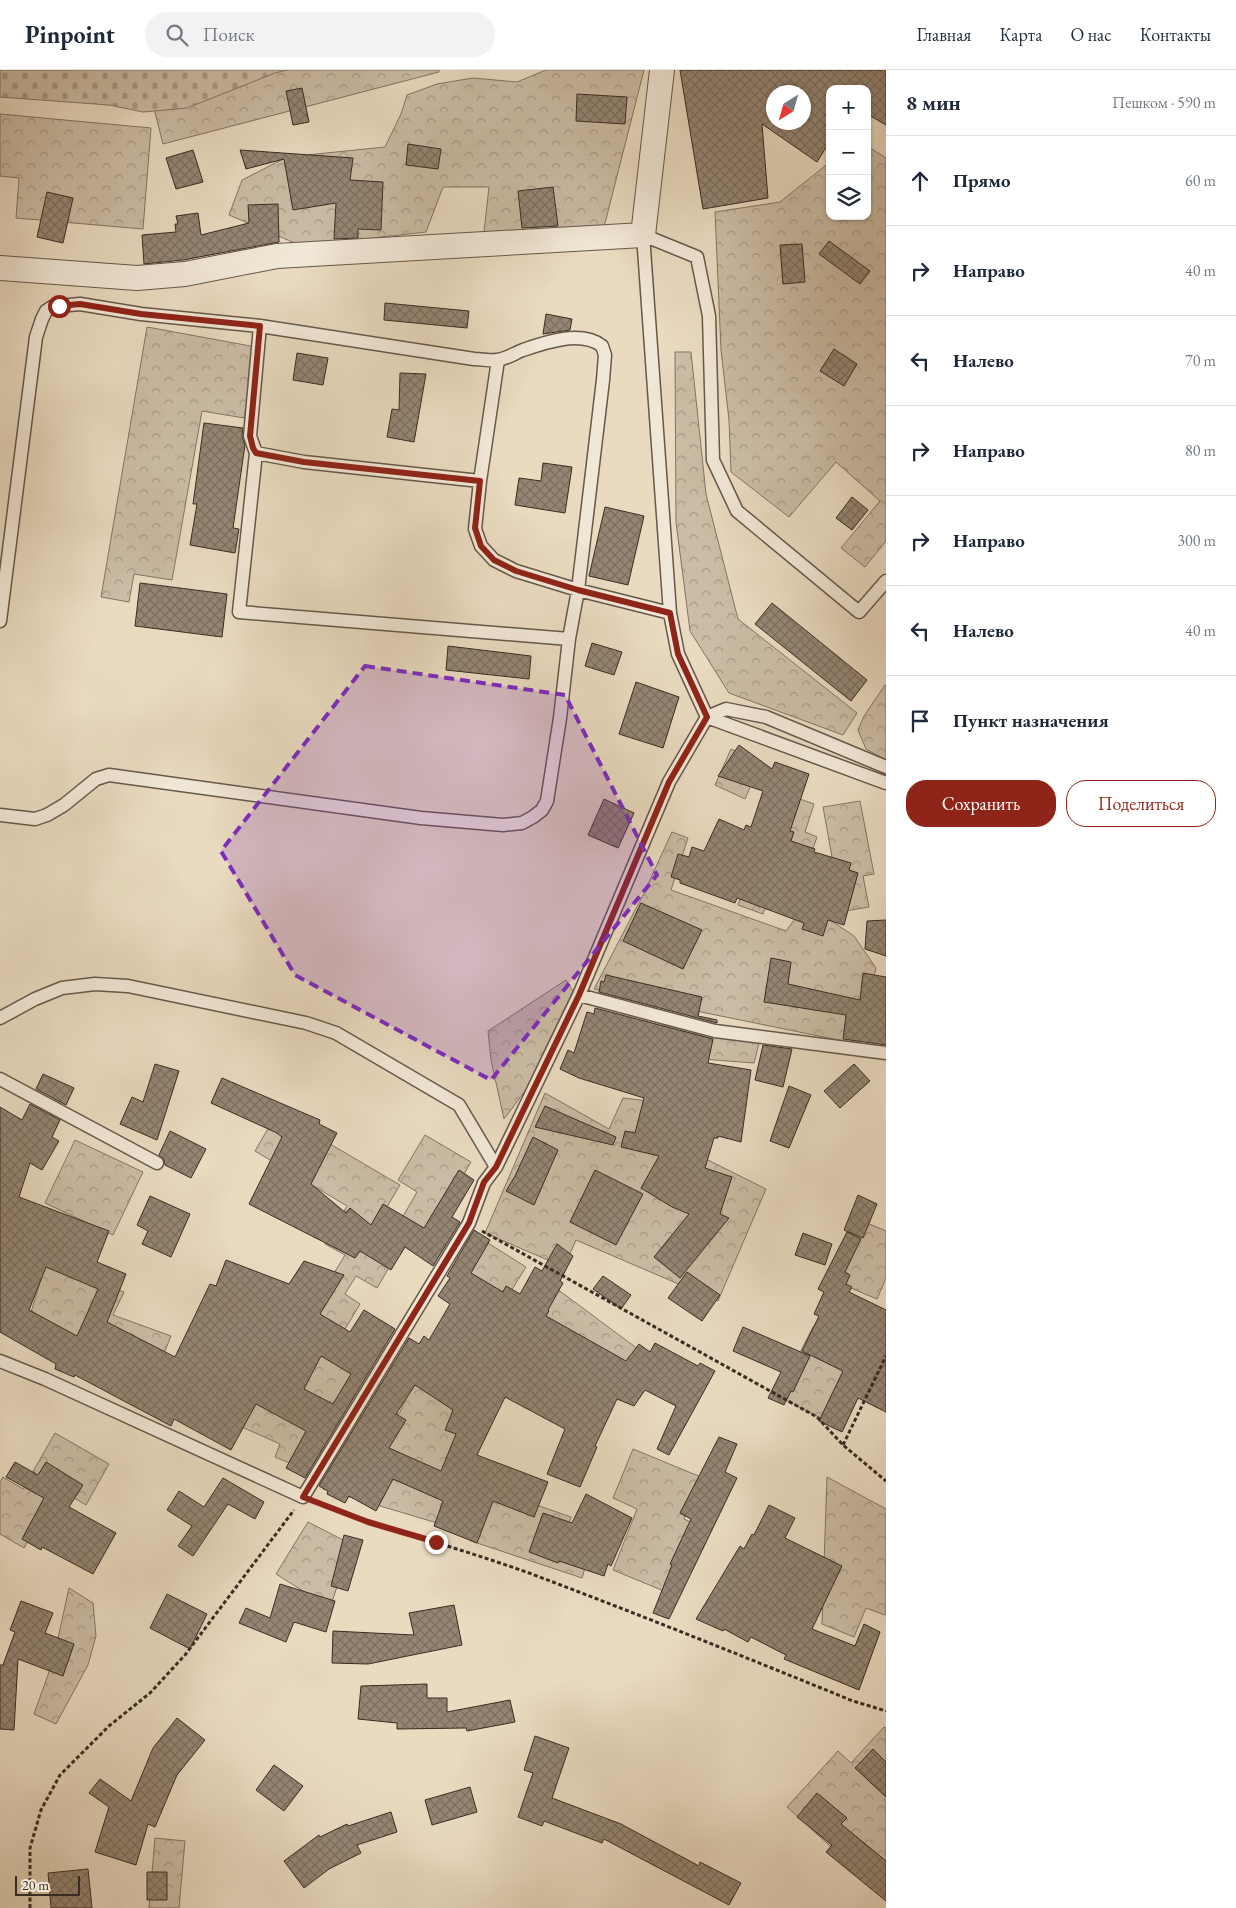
<!DOCTYPE html>
<html lang="ru">
<meta charset="utf-8">
<style>
body{margin:0;font-family:"EB Garamond",serif;background:#f2f2f3;color:#1f2937}
.controls{position:absolute;right:15px;top:15px;display:grid;overflow:hidden;border-radius:10px;box-shadow:0 1px 4px #0004}
.controls button{width:45px;height:45px;display:grid;place-items:center;padding:0;border:0;border-bottom:1px solid #e0e1e3;background:#fff;color:#1f2937;font:25px sans-serif}
.compass{position:absolute;left:766px;top:15px;width:45px;height:45px;border-radius:50%;background:#fff;box-shadow:0 1px 4px #0004;rotate:217deg}
.scale{position:absolute;left:15px;bottom:12px;width:65px;box-sizing:border-box;padding-left:5px;border:2px solid #3a2c22;border-top:0;font-size:14px;line-height:18px;white-space:nowrap;color:#3a2c22;-webkit-text-stroke:4px #f1e7d6;paint-order:stroke}
.stop{position:absolute;width:15px;height:15px;margin:-11px;border:4px solid #8f2418;border-radius:50%;background:#fff}
.stop.end{background:#8f2418;border-color:#fff;box-shadow:0 1px 5px #0008}
.list{margin:0;padding:0;list-style:none}
h2{display:flex;justify-content:space-between;align-items:center;height:65px;margin:0;padding:0 20px;font-size:21px}
h2 small{font-size:16px;font-weight:400;color:#747a83}
.list li{display:grid;grid-template-columns:32px 1fr auto;gap:15px;align-items:center;box-sizing:border-box;height:90px;padding:0 20px;border-top:1px solid #e0e1e3}
.list b{display:block;font-size:19px;white-space:nowrap}
.list em{font-size:16px;font-style:normal;color:#747a83}
.actions{display:flex;gap:10px;padding:15px 20px}
.actions a{flex:1;padding:11px 0;border:1px solid #8f2418;border-radius:20px;text-align:center;font-size:18px;color:#8f2418}
.actions .main{background:#8f2418;color:#fff}
.icon{flex:none;width:28px;height:28px;fill:none;stroke:currentColor;stroke-width:2;stroke-linecap:round;stroke-linejoin:round}
.map{position:relative;flex:none;width:886px;height:1838px;overflow:hidden}
header{display:flex;align-items:center;gap:30px;box-sizing:border-box;height:70px;padding:0 25px;background:#fff;border-bottom:1px solid #e0e1e3}
header strong{font-size:24px}
nav{display:flex;gap:28px;margin-inline-start:auto;font-size:18px}
.search{width:350px;height:45px;background:#f2f2f3;display:flex;align-items:center;gap:12px;box-sizing:border-box;padding:0 18px;border-radius:28px;color:#747a83;font-size:19px}
main{display:flex}
aside{flex:1;background:#fff}
.map>svg:first-child{display:block}
.forest{fill:url(#forest-crowns);stroke:#827464}
.cemetery{fill:url(#cemetery-stones);stroke:#827464}
.building{fill:url(#building-cross-hatch);stroke:#3a2c22;fill-rule:evenodd}
.lines{fill:none;stroke-linecap:round;stroke-linejoin:round}
.lane-casing{stroke:#66584a;stroke-width:15}
.street-casing{stroke:#66584a;stroke-width:26}
.path{stroke:#3a2c22;stroke-width:3;stroke-dasharray:4 2.5;stroke-linecap:butt}
.lane{stroke:#f1e7d6;stroke-width:12}
.street{stroke:#f1e7d6;stroke-width:24}
.route{stroke:#8f2418;stroke-width:6}
.marked{fill:#7b2cbf;fill-opacity:0.2;stroke:#7b2cbf;stroke-width:4;stroke-dasharray:10 6;stroke-linejoin:round}
</style>
<header>
<strong>Pinpoint</strong>
<div class="search"><svg class="icon" aria-label="search" viewBox="0 0 24 24"><circle cx="10" cy="10" r="6"/><path d="M15 15l6 6"/></svg>Поиск</div>
<nav><a>Главная</a><a>Карта</a><a>О нас</a><a>Контакты</a></nav>
</header>
<main>
<div class="map">
<svg width="886" height="1838" viewBox="0 0 886 1838">
<defs>
<pattern id="forest-crowns" width="20" height="18" patternUnits="userSpaceOnUse" patternTransform="scale(1.25)"><rect width="20" height="18" fill="#cbbca5"/><path d="M2 6a3 3 0 1 1 6 0M12 15a3 3 0 1 1 6 0" fill="none" stroke="#a69986"/></pattern>
<pattern id="cemetery-stones" width="16" height="16" patternUnits="userSpaceOnUse" patternTransform="scale(1.25)"><rect width="16" height="16" fill="#cbbca5"/><path d="M2 7V4a2 2 0 0 1 4 0v3zM10 15v-3a2 2 0 0 1 4 0v3z" fill="#a69986"/></pattern>
<pattern id="building-cross-hatch" width="8" height="8" patternUnits="userSpaceOnUse" patternTransform="scale(1.25)"><rect width="8" height="8" fill="#958674"/><path d="M0 0l8 8M0 8l8-8" fill="none" stroke="#7b6e5f"/></pattern>
</defs>
<rect width="100%" height="100%" fill="#e9dac0"/>
<filter id="stains"><feTurbulence type="fractalNoise" baseFrequency=".004" numOctaves="4"/><feColorMatrix values="0 0 0 0 .2 0 0 0 0 .09 0 0 0 0 .02 0 0 0 .5 -.17"/></filter>
<radialGradient id="worn" r=".72"><stop offset=".6" stop-color="#630" stop-opacity="0"/><stop offset="1" stop-color="#630" stop-opacity=".3"/></radialGradient>
<path class="forest" d="M 177,0 L 439,0 L 439,2 L 163,74 L 151,27 Z
M 546,0 L 644,0 L 602,165 L 483,171 L 489,117 L 443,117 L 426,162 L 302,176 L 229,145 L 242,110 L 287,87 L 385,77 L 401,44 L 407,25 L 437,14 L 473,8 L 517,12 Z
M 0,44 L 151,58 L 143,159 L 16,148 L 19,108 L 0,106 Z
M 867,76 L 886,88 L 886,471 L 865,497 L 841,478 L 880,431 L 836,392 L 789,447 L 731,402 L 729,350 L 721,280 L 715,142 L 780,132 L 830,92 L 830,146 L 867,146 Z
M 147,257 L 256,277 L 244,348 L 202,341 L 172,510 L 134,504 L 129,532 L 101,527 Z
M 675,282 L 691,282 L 706,424 L 738,549 L 857,643 L 843,665 L 729,623 L 690,561 L 676,452 Z
M 885,615 L 886,615 L 886,690 L 866,679 L 858,660 L 864,646 Z
M 731,679 L 761,692 L 745,729 L 715,715 Z
M 777,721 L 814,734 L 805,762 L 817,767 L 796,828 L 772,820 L 763,844 L 738,835 Z
M 860,731 L 874,804 L 863,806 L 869,837 L 828,844 L 834,798 L 823,737 Z
M 672,762 L 688,768 L 671,820 L 786,861 L 806,834 L 854,866 L 876,898 L 858,974 L 613,924 L 594,919 L 643,825 Z
M 566,910 L 573,921 L 525,1021 L 504,1049 L 491,990 L 488,961 Z
M 665,951 L 760,969 L 754,993 L 702,989 L 692,1082 L 766,1119 L 718,1231 L 576,1170 L 564,1197 L 485,1163 L 545,1023 L 609,1059 L 623,1028 L 649,1031 Z
M 277,1043 L 400,1115 L 369,1167 L 397,1184 L 377,1218 L 356,1206 L 345,1224 L 360,1234 L 338,1271 L 369,1289 L 338,1341 L 263,1298 L 328,1213 L 345,1185 L 325,1174 L 347,1136 L 255,1081 Z
M 425,1065 L 471,1092 L 418,1183 L 391,1167 L 417,1122 L 398,1110 Z
M 75,1070 L 143,1102 L 113,1165 L 45,1133 Z
M 855,1148 L 886,1161 L 886,1208 L 877,1229 L 829,1209 Z
M 483,1170 L 526,1197 L 491,1253 L 448,1226 Z
M 46,1192 L 124,1222 L 113,1245 L 171,1266 L 152,1313 L 26,1259 Z
M 545,1210 L 642,1282 L 629,1300 L 515,1250 Z
M 813,1257 L 869,1286 L 834,1355 L 778,1326 Z
M 414,1311 L 476,1357 L 444,1455 L 323,1419 L 379,1335 L 399,1344 Z
M 247,1321 L 323,1354 L 304,1399 L 275,1387 L 280,1374 L 233,1353 Z
M 55,1363 L 109,1394 L 86,1435 L 59,1419 L 24,1478 L 0,1464 L 0,1412 L 3,1407 L 23,1419 Z
M 633,1379 L 701,1407 L 684,1449 L 699,1456 L 671,1524 L 613,1500 L 637,1439 L 613,1428 Z
M 827,1407 L 886,1439 L 886,1543 L 885,1545 L 866,1538 L 854,1567 L 822,1554 Z
M 488,1418 L 571,1447 L 565,1466 L 592,1475 L 582,1508 L 471,1471 Z
M 308,1452 L 351,1474 L 330,1538 L 276,1504 Z
M 69,1518 L 93,1533 L 96,1566 L 88,1595 L 56,1654 L 34,1644 L 53,1591 Z
M 884,1657 L 886,1658 L 886,1728 L 884,1730 L 886,1732 L 886,1796 L 871,1813 L 787,1737 L 838,1681 L 851,1693 Z
M 155,1768 L 185,1771 L 179,1838 L 149,1838 Z"/>
<path class="cemetery" d="M 0,0 L 287,0 L 275,3 L 187,38 L 143,42 L 109,35 L 0,27 Z"/>
<path class="building" d="M 680,0 L 886,0 L 886,55 L 867,44 L 867,19 L 830,19 L 830,71 L 817,92 L 762,54 L 768,128 L 703,139 ZM 774,22 L 804,22 L 804,52 L 774,52 Z
M 302,18 L 309,52 L 293,55 L 286,21 Z
M 577,24 L 627,27 L 625,54 L 576,51 Z
M 408,74 L 441,79 L 438,99 L 406,95 Z
M 193,80 L 203,112 L 176,119 L 166,88 Z
M 240,80 L 353,88 L 350,110 L 383,112 L 381,160 L 358,159 L 358,168 L 334,169 L 336,133 L 293,140 L 284,89 L 246,99 Z
M 553,117 L 558,156 L 522,158 L 518,121 Z
M 47,122 L 73,128 L 63,173 L 37,167 Z
M 278,134 L 279,172 L 183,190 L 144,194 L 142,165 L 176,162 L 175,154 L 178,154 L 176,146 L 198,143 L 201,165 L 249,153 L 248,135 Z
M 829,171 L 870,201 L 860,214 L 819,184 Z
M 802,174 L 805,212 L 783,214 L 780,175 Z
M 385,233 L 469,241 L 467,258 L 384,250 Z
M 546,244 L 572,249 L 570,260 L 543,264 Z
M 834,279 L 857,294 L 844,316 L 820,301 Z
M 297,283 L 328,288 L 323,315 L 293,310 Z
M 400,303 L 426,304 L 414,372 L 387,367 L 392,339 L 399,340 Z
M 204,353 L 243,358 L 242,366 L 245,375 L 233,458 L 239,459 L 235,483 L 190,475 L 197,434 L 193,434 Z
M 543,393 L 572,397 L 565,443 L 515,435 L 519,408 L 541,411 Z
M 852,427 L 868,440 L 852,460 L 836,448 Z
M 605,437 L 644,446 L 628,515 L 589,506 Z
M 140,513 L 227,524 L 222,567 L 135,556 Z
M 772,533 L 867,610 L 851,631 L 755,554 Z
M 592,573 L 622,582 L 614,605 L 585,596 Z
M 448,576 L 531,586 L 529,609 L 446,600 Z
M 636,612 L 679,627 L 663,678 L 619,664 Z
M 739,675 L 772,699 L 775,692 L 809,704 L 790,761 L 794,762 L 791,771 L 815,779 L 814,782 L 851,793 L 849,800 L 858,803 L 844,855 L 828,850 L 823,866 L 802,859 L 804,853 L 737,828 L 735,833 L 680,813 L 680,810 L 671,807 L 678,784 L 689,787 L 692,777 L 704,781 L 719,749 L 744,760 L 746,755 L 751,757 L 763,721 L 718,706 Z
M 604,729 L 634,743 L 618,778 L 588,765 Z
M 641,833 L 702,860 L 683,899 L 623,871 Z
M 886,850 L 886,886 L 865,879 L 867,851 Z
M 771,888 L 791,892 L 788,914 L 860,930 L 863,903 L 886,907 L 886,975 L 843,969 L 846,945 L 764,932 Z
M 606,905 L 702,927 L 698,946 L 717,950 L 717,953 L 599,922 L 601,911 L 604,912 Z
M 595,938 L 713,969 L 708,993 L 751,1000 L 741,1072 L 718,1066 L 718,1068 L 714,1068 L 705,1098 L 732,1107 L 720,1144 L 729,1148 L 680,1208 L 654,1187 L 689,1144 L 672,1137 L 641,1118 L 659,1086 L 621,1077 L 625,1061 L 635,1063 L 644,1028 L 579,1008 L 560,999 L 568,980 L 574,983 L 587,942 L 594,944 Z
M 763,975 L 792,979 L 783,1017 L 755,1010 Z
M 155,994 L 179,1001 L 157,1070 L 120,1054 L 132,1027 L 143,1032 Z
M 854,994 L 870,1011 L 840,1038 L 824,1021 Z
M 43,1004 L 74,1018 L 66,1035 L 36,1019 Z
M 222,1008 L 320,1050 L 319,1054 L 337,1063 L 311,1114 L 346,1143 L 350,1138 L 371,1155 L 383,1134 L 424,1158 L 459,1100 L 474,1110 L 452,1147 L 460,1152 L 433,1196 L 405,1177 L 391,1200 L 360,1181 L 355,1188 L 249,1134 L 282,1067 L 277,1063 L 211,1033 Z
M 789,1016 L 811,1025 L 789,1078 L 770,1071 Z
M 30,1034 L 60,1050 L 52,1067 L 59,1071 L 42,1100 L 30,1093 L 19,1127 L 109,1161 L 97,1192 L 126,1204 L 107,1252 L 175,1287 L 210,1214 L 216,1216 L 226,1190 L 289,1214 L 304,1191 L 344,1205 L 320,1244 L 350,1262 L 364,1240 L 395,1259 L 305,1408 L 286,1398 L 306,1361 L 256,1334 L 231,1380 L 174,1349 L 171,1356 L 75,1305 L 74,1307 L 55,1299 L 56,1294 L 0,1262 L 0,1037 L 22,1050 ZM 46,1197 L 98,1219 L 77,1266 L 29,1240 ZM 321,1286 L 351,1304 L 333,1334 L 304,1319 Z
M 545,1036 L 616,1067 L 613,1075 L 535,1057 Z
M 170,1061 L 206,1079 L 191,1108 L 165,1095 L 164,1089 L 159,1085 Z
M 533,1067 L 558,1080 L 534,1135 L 506,1121 L 515,1106 Z
M 595,1100 L 643,1124 L 616,1175 L 570,1152 Z
M 858,1125 L 877,1134 L 863,1168 L 844,1160 Z
M 150,1126 L 190,1144 L 171,1187 L 142,1174 L 148,1161 L 137,1155 Z
M 474,1160 L 490,1170 L 471,1203 L 503,1222 L 506,1216 L 520,1224 L 535,1197 L 542,1201 L 557,1174 L 573,1186 L 560,1211 L 563,1213 L 548,1240 L 549,1241 L 546,1246 L 626,1291 L 639,1274 L 650,1282 L 655,1273 L 698,1296 L 700,1293 L 715,1301 L 669,1385 L 657,1379 L 676,1336 L 645,1320 L 634,1336 L 617,1329 L 595,1376 L 597,1377 L 580,1417 L 547,1404 L 565,1359 L 505,1327 L 477,1385 L 548,1412 L 534,1447 L 493,1431 L 477,1473 L 434,1456 L 443,1431 L 393,1409 L 376,1441 L 349,1426 L 345,1433 L 327,1424 L 328,1421 L 319,1416 L 409,1268 L 419,1274 L 424,1266 L 429,1270 L 450,1234 L 438,1226 L 450,1208 L 447,1206 ZM 415,1315 L 453,1340 L 445,1360 L 456,1364 L 441,1401 L 389,1378 L 406,1350 L 396,1344 Z
M 847,1162 L 861,1169 L 845,1202 L 850,1205 L 846,1214 L 852,1217 L 849,1222 L 886,1240 L 886,1342 L 858,1328 L 842,1362 L 819,1351 L 843,1301 L 802,1281 L 819,1246 L 814,1244 L 824,1222 L 818,1219 Z
M 803,1163 L 832,1174 L 825,1195 L 795,1185 Z
M 687,1202 L 720,1225 L 702,1251 L 668,1228 Z
M 603,1206 L 631,1225 L 621,1239 L 593,1219 Z
M 743,1257 L 810,1286 L 793,1322 L 791,1321 L 784,1335 L 768,1328 L 781,1302 L 733,1281 Z
M 719,1367 L 737,1374 L 725,1402 L 737,1408 L 669,1549 L 653,1543 L 672,1495 L 670,1494 L 691,1449 L 680,1443 Z
M 15,1392 L 38,1405 L 46,1392 L 83,1415 L 69,1437 L 116,1463 L 93,1504 L 42,1477 L 41,1480 L 22,1469 L 44,1428 L 6,1407 Z
M 223,1408 L 264,1432 L 255,1449 L 228,1434 L 193,1486 L 178,1476 L 192,1456 L 167,1440 L 179,1421 L 204,1437 Z
M 586,1424 L 632,1448 L 611,1496 L 608,1494 L 604,1506 L 559,1491 L 558,1493 L 529,1482 L 543,1443 L 572,1453 Z
M 769,1435 L 795,1448 L 785,1468 L 842,1496 L 812,1559 L 855,1576 L 864,1554 L 880,1562 L 859,1620 L 784,1589 L 786,1585 L 751,1567 L 748,1572 L 724,1559 L 723,1561 L 696,1549 L 740,1476 L 744,1479 L 752,1464 L 754,1465 Z
M 344,1465 L 363,1470 L 348,1521 L 331,1516 Z
M 280,1514 L 335,1531 L 326,1562 L 294,1552 L 286,1572 L 239,1553 L 246,1538 L 270,1548 Z
M 167,1524 L 207,1544 L 190,1579 L 150,1558 Z
M 21,1531 L 53,1543 L 45,1563 L 74,1574 L 63,1606 L 18,1589 L 14,1660 L 0,1659 L 0,1595 L 3,1595 L 15,1562 L 10,1560 Z
M 454,1535 L 462,1575 L 368,1594 L 332,1593 L 333,1561 L 414,1565 L 409,1543 Z
M 427,1614 L 427,1628 L 447,1628 L 447,1642 L 510,1630 L 515,1652 L 467,1661 L 466,1658 L 397,1659 L 397,1653 L 358,1649 L 361,1616 Z
M 177,1648 L 205,1670 L 177,1705 L 155,1757 L 148,1754 L 136,1795 L 95,1782 L 109,1737 L 89,1723 L 100,1709 L 131,1731 L 153,1678 Z
M 535,1666 L 569,1678 L 552,1728 L 621,1754 L 699,1796 L 700,1792 L 741,1813 L 729,1835 L 604,1769 L 602,1773 L 544,1751 L 542,1756 L 518,1747 L 533,1703 L 524,1700 Z
M 873,1679 L 886,1692 L 886,1727 L 855,1698 Z
M 274,1695 L 303,1716 L 284,1741 L 256,1720 Z
M 470,1717 L 477,1742 L 432,1755 L 425,1730 Z
M 817,1723 L 847,1748 L 841,1754 L 886,1791 L 886,1831 L 826,1782 L 832,1775 L 797,1747 Z
M 391,1742 L 397,1762 L 357,1775 L 361,1783 L 329,1799 L 304,1818 L 284,1791 L 319,1765 L 320,1767 L 347,1754 L 348,1756 Z
M 88,1799 L 92,1838 L 51,1838 L 48,1803 Z
M 147,1802 L 167,1802 L 167,1830 L 147,1830 Z"/>
<g class="lines">
<g class="lane-casing">
<path id="lane" d="M 260,256 L 250,366 L 256,383 L 304,392 L 480,411
M 498,290 L 480,411 L 475,459 L 481,476 L 494,490 L 516,501 L 578,520 L 670,543
M 256,383 L 239,542 L 569,569
M 886,511 L 859,542 L 737,441 L 713,390 L 709,246 L 697,187 L 643,165 L 670,543 L 678,584 L 707,647 L 726,639 L 766,647 L 886,697
M 0,551 L 36,267 L 42,249 L 46,241 L 52,237 L 59,236 L 80,234 L 141,244 L 260,256 L 474,289 C 482,289 490,291 497,290 C 506,289 515,283 523,280 C 546,272 581,260 602,276 L 605,285 L 603,310 L 578,520 L 569,569 L 560,648 L 547,731 L 542,740 L 533,747 L 522,753 L 503,755 L 421,748 L 109,705 L 96,709 L 64,735 L 47,745 L 35,749 L 0,745
M 886,713 L 707,647 L 669,712 L 579,925 L 715,961 L 886,983
M 0,948 L 35,929 L 62,918 L 95,914 L 128,916 L 306,953 L 336,963 L 459,1035 L 496,1097 L 579,925
M 0,1009 L 157,1093
M 0,1291 L 45,1309 L 303,1427 L 469,1153 L 484,1113 L 496,1097"/>
</g>
<g class="street-casing">
<path id="street" d="M 0,198 L 137,208 L 185,204 L 277,186 L 643,165 L 662,0"/>
</g>
<path class="path" d="M 482,1161 L 817,1347 L 843,1375 L 886,1411
M 843,1375 L 886,1286
M 318,1433 C 387,1459 459,1478 529,1503 C 638,1544 745,1587 853,1631 L 886,1641
M 30,1838 L 30,1778 L 41,1740 L 60,1705 L 109,1656 L 150,1623 L 185,1585 L 294,1440"/>
<use href="#lane" class="lane"/>
<use href="#street" class="street"/>
</g>
<g class="lines">
<path class="route" d="M 59,236 L 80,234 L 141,244 L 260,256 L 250,366 L 253,378 L 256,383 L 304,392 L 480,411 L 475,458 L 481,476 L 494,490 L 516,501 L 578,520 L 670,543 L 678,584 L 707,647 L 669,712 L 579,925 L 496,1097 L 484,1112 L 469,1153 L 303,1427 L 368,1452 L 436,1472"/>
</g>
<path class="marked" d="M 365,596 L 565,625 L 657,805 L 491,1010 L 295,905 L 221,781 Z"/>
<rect width="100%" height="100%" filter="url(#stains)"/>
<rect width="100%" height="100%" fill="url(#worn)"/>
</svg>
<div class="controls">
<button>+</button>
<button>−</button>
<button><svg class="icon" aria-label="layers" viewBox="0 0 24 24"><path d="M12 4l9 5-9 5-9-5zM3 14l9 5 9-5"/></svg></button>
</div>
<svg class="compass" viewBox="-18 -18 36 36"><path d="M0-13l5 13h-10z" fill="#e53935"/><path d="M0 13l5-13h-10z" fill="#747a83"/></svg>
<div class="scale">20 m</div>
<div class="stop" style="left:59px;top:236px"></div>
<div class="stop end" style="left:436px;top:1472px"></div>
</div>
<aside>
<h2>8 мин<small>Пешком · 590 m</small></h2>
<ul class="list">
<li><svg class="icon" aria-label="ahead" viewBox="0 0 24 24"><path d="M12 20V5M6 11l6-6 6 6"/></svg><div><b>Прямо</b></div><em>60 m</em></li>
<li><svg class="icon" aria-label="right" viewBox="0 0 24 24"><path d="M7 20v-9h11M14 6l5 5-5 5"/></svg><div><b>Направо</b></div><em>40 m</em></li>
<li><svg class="icon" aria-label="left" viewBox="0 0 24 24"><path d="M17 20v-9H6M10 6l-5 5 5 5"/></svg><div><b>Налево</b></div><em>70 m</em></li>
<li><svg class="icon" aria-label="right" viewBox="0 0 24 24"><path d="M7 20v-9h11M14 6l5 5-5 5"/></svg><div><b>Направо</b></div><em>80 m</em></li>
<li><svg class="icon" aria-label="right" viewBox="0 0 24 24"><path d="M7 20v-9h11M14 6l5 5-5 5"/></svg><div><b>Направо</b></div><em>300 m</em></li>
<li><svg class="icon" aria-label="left" viewBox="0 0 24 24"><path d="M17 20v-9H6M10 6l-5 5 5 5"/></svg><div><b>Налево</b></div><em>40 m</em></li>
<li><svg class="icon" aria-label="arrive" viewBox="0 0 24 24"><path d="M6 21V4h12l-3 4 3 4H6"/></svg><div><b>Пункт назначения</b></div></li>
</ul>
<div class="actions"><a class="main">Сохранить</a><a>Поделиться</a></div>
</aside>
</main>
